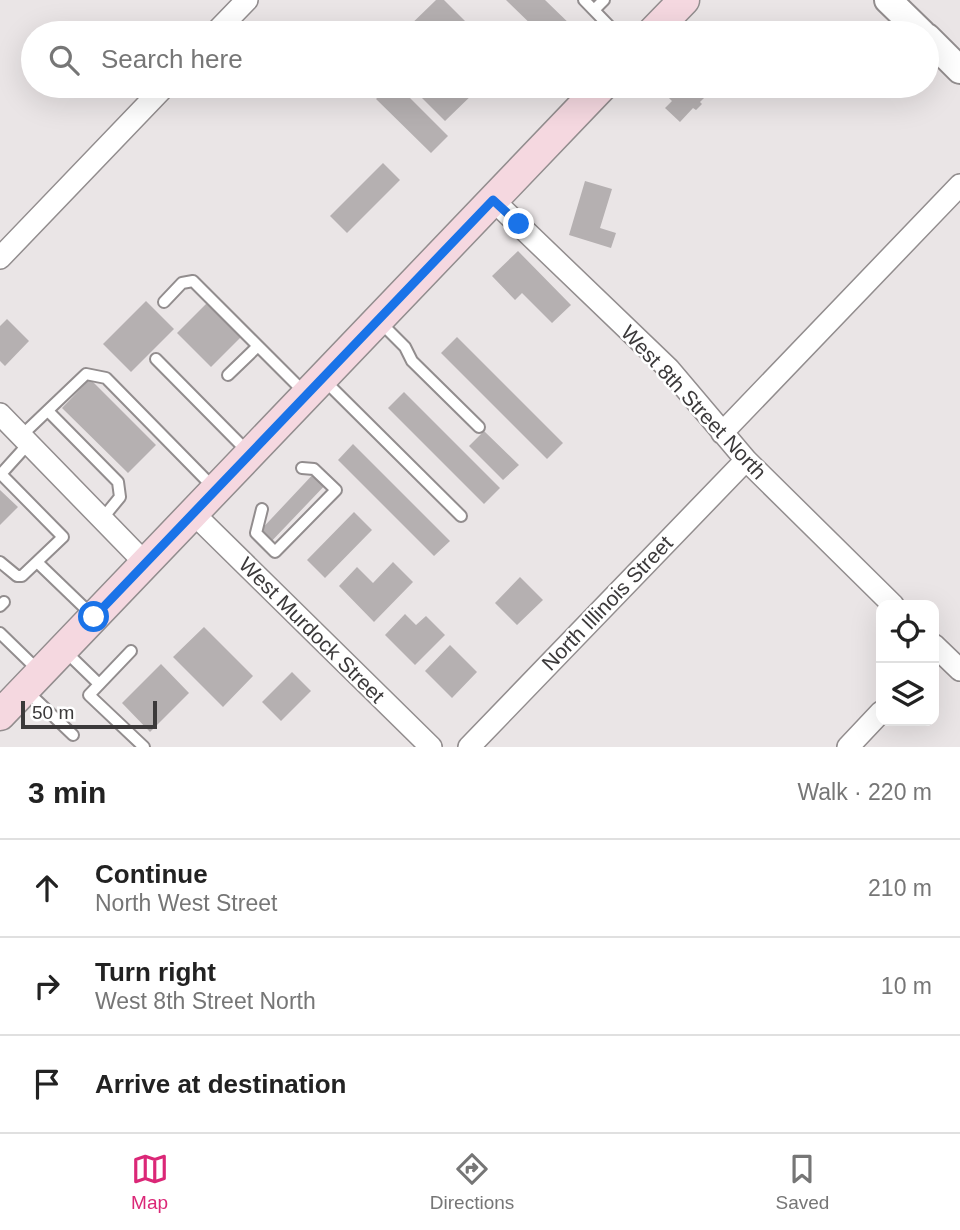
<!DOCTYPE html>
<meta charset="utf-8">
<style>
body{margin:0;font-family:Arial,sans-serif;background:#f2f2f2;color:#222}
.controls{position:absolute;right:21px;bottom:21px;display:grid;overflow:hidden;border-radius:14px;box-shadow:0 7px 28px #0002}
.controls button{width:63px;height:63px;display:grid;place-items:center;padding:0;border:0;border-bottom:2px solid #e0e0e0;background:#fff;color:#222;font:35px sans-serif}
.scale{position:absolute;left:21px;bottom:18px;width:136px;box-sizing:border-box;padding-left:7px;border:4px solid #3b393a;border-top:0;font-size:19px;line-height:24px;white-space:nowrap;color:#3b393a;-webkit-text-stroke:5px #fff;paint-order:stroke}
.stop{position:absolute;width:21px;height:21px;margin:-16px;border:5px solid #1a73e8;border-radius:50%;background:#fff}
.stop.end{background:#1a73e8;border-color:#fff;box-shadow:0 2px 7px #0008}
.list{margin:0;padding:0;list-style:none}
h2{display:flex;justify-content:space-between;align-items:center;height:91px;margin:0;padding:0 28px;font-size:30px}
h2 small{font-size:23px;font-weight:400;color:#767676}
.list li{display:grid;grid-template-columns:46px 1fr auto;gap:21px;align-items:center;box-sizing:border-box;height:98px;padding:0 28px;border-top:2px solid #e0e0e0}
.list b{display:block;font-size:26px;white-space:nowrap}
.list p{margin:0;font-size:23px;white-space:nowrap;color:#767676}
.list em{font-size:23px;font-style:normal;color:#767676}
.icon{flex:none;width:38px;height:38px;fill:none;stroke:currentColor;stroke-width:2;stroke-linecap:round;stroke-linejoin:round}
.map{position:relative;flex:none;width:960px;height:747px;overflow:hidden}
.search{position:absolute;background:#fff;box-shadow:0 7px 28px #0002;left:21px;right:21px;top:21px;height:77px;display:flex;align-items:center;gap:18px;box-sizing:border-box;padding:0 24px;border-radius:38px;color:#767676;font-size:26px}
.sheet{height:385px;background:#fff}
nav{display:flex;justify-content:space-around;align-items:center;box-sizing:border-box;height:98px;border-top:2px solid #e0e0e0;background:#fff;font-size:19px;color:#767676}
nav a{display:grid;justify-items:center;gap:4px}
nav .on{color:#db2777}
.map>svg:first-child{display:block}
.building{fill:#b5b0b1}
.lines{fill:none;stroke-linecap:round;stroke-linejoin:round}
.service-casing{stroke:#928d8e;stroke-width:14}
.minor-casing{stroke:#928d8e;stroke-width:24}
.tertiary-casing{stroke:#928d8e;stroke-width:30}
.secondary-casing{stroke:#928d8e;stroke-width:33}
.service{stroke:#fff;stroke-width:10}
.minor{stroke:#fff;stroke-width:21}
.tertiary{stroke:#fff;stroke-width:26}
.secondary{stroke:#f5d8e0;stroke-width:30}
.route{stroke:#1a73e8;stroke-width:9}
.labels{text-anchor:middle;dominant-baseline:central;stroke-width:5;stroke-linejoin:round;paint-order:stroke}
.street-label{font-size:21px;fill:#3b393a;stroke:#fff}
</style>
<div class="map">
<svg width="960" height="747" viewBox="0 0 960 747">
<rect width="100%" height="100%" fill="#eae5e6"/>
<path class="building" d="M 436,0 L 444,0 L 477,33 L 402,33 Z
M 506,0 L 545,0 L 576,30 L 573,33 L 540,33 Z
M 389,86 L 398,86 L 448,136 L 431,153 L 376,99 Z
M 410,86 L 473,86 L 477,90 L 445,121 Z
M 678,86 L 706,86 L 699,93 L 704,98 L 700,102 L 702,104 L 696,110 L 693,108 L 680,122 L 665,108 L 672,101 L 667,96 Z
M 383,163 L 400,180 L 347,233 L 330,216 Z
M 585,181 L 612,189 L 600,228 L 616,233 L 611,248 L 569,235 Z
M 518,251 L 571,305 L 552,323 L 522,293 L 515,300 L 492,276 Z
M 146,301 L 174,329 L 131,372 L 103,344 Z
M 207,303 L 241,337 L 211,367 L 177,333 Z
M 7,319 L 29,341 L 5,366 L 0,361 L 0,326 Z
M 457,337 L 563,443 L 547,459 L 441,353 Z
M 90,379 L 156,445 L 128,473 L 62,408 Z
M 404,392 L 500,488 L 484,504 L 388,408 Z
M 484,431 L 519,465 L 503,480 L 469,446 Z
M 353,444 L 450,541 L 434,556 L 338,460 Z
M 318,469 L 330,480 L 267,546 L 256,535 Z
M 0,490 L 18,507 L 0,525 Z
M 354,512 L 372,530 L 325,578 L 307,560 Z
M 393,562 L 413,582 L 374,622 L 339,586 L 357,567 L 373,583 Z
M 520,577 L 543,600 L 517,625 L 495,603 Z
M 405,614 L 416,625 L 426,616 L 445,635 L 415,665 L 385,635 Z
M 204,627 L 253,676 L 223,707 L 173,657 Z
M 450,645 L 477,672 L 452,698 L 425,671 Z
M 161,664 L 189,693 L 150,732 L 122,703 Z
M 292,672 L 311,691 L 281,721 L 262,702 Z"/>
<g class="lines">
<g class="service-casing">
<path id="service" d="M 584,0 L 616,33
M 594,10 L 604,0
M 164,302 L 182,283 L 193,281 L 305,393
M 380,322 L 405,347 L 412,361 L 479,427
M 156,359 L 247,451
M 228,375 L 258,346
M 324,380 L 461,516
M 48,411 L 118,482 L 120,497 L 102,519
M 21,436 L 86,374 L 106,378 L 213,487
M 0,473 L 63,537 L 22,576 L 17,576 L 0,562
M 1,474 L 29,443
M 262,509 L 256,533 L 275,552 L 336,490 L 314,469 L 302,468
M 38,563 L 92,615
M 0,606 L 4,602
M 0,633 L 38,670
M 65,651 L 99,684
M 131,651 L 89,695 L 144,747
M 27,691 L 73,735"/>
</g>
<g class="minor-casing">
<path id="minor" d="M 215,33 L 247,0
M 493,200 L 669,369 L 746,460 L 893,605
M 0,258 L 165,86
M 0,414 L 145,563
M 722,433 L 960,185
M 193,513 L 431,747
M 934,645 L 960,670
M 469,747 L 746,460
M 848,747 L 881,712"/>
</g>
<g class="tertiary-casing">
<path id="tertiary" d="M 888,0 L 922,33
M 927,37 L 960,70"/>
</g>
<g class="secondary-casing">
<path id="secondary" d="M 652,33 L 684,0
M 0,715 L 602,86"/>
</g>
<use href="#service" class="service"/>
<use href="#minor" class="minor"/>
<use href="#tertiary" class="tertiary"/>
<use href="#secondary" class="secondary"/>
</g>
<g class="lines">
<path class="route" d="M 94,617 L 493,200 L 519,224"/>
</g>
<g class="labels">
<g class="street-label">
<text transform="translate(694 402) rotate(47)">West 8th Street North</text>
<text transform="translate(607 603) rotate(-46)">North Illinois Street</text>
<text transform="translate(312 630) rotate(45)">West Murdock Street</text>
</g>
</g>
</svg>
<div class="controls">
<button><svg class="icon" aria-label="locate" viewBox="0 0 24 24"><circle cx="12" cy="12" r="6"/><path d="M12 2v4M12 18v4M2 12h4M18 12h4"/></svg></button>
<button><svg class="icon" aria-label="layers" viewBox="0 0 24 24"><path d="M12 4l9 5-9 5-9-5zM3 14l9 5 9-5"/></svg></button>
</div>
<div class="scale">50 m</div>
<div class="stop" style="left:94px;top:617px"></div>
<div class="stop end" style="left:519px;top:224px"></div>
<div class="search"><svg class="icon" aria-label="search" viewBox="0 0 24 24"><circle cx="10" cy="10" r="6"/><path d="M15 15l6 6"/></svg>Search here</div>
</div>
<section class="sheet">
<h2>3 min<small>Walk · 220 m</small></h2>
<ul class="list">
<li><svg class="icon" aria-label="ahead" viewBox="0 0 24 24"><path d="M12 20V5M6 11l6-6 6 6"/></svg><div><b>Continue</b><p>North West Street</p></div><em>210 m</em></li>
<li><svg class="icon" aria-label="right" viewBox="0 0 24 24"><path d="M7 20v-9h11M14 6l5 5-5 5"/></svg><div><b>Turn right</b><p>West 8th Street North</p></div><em>10 m</em></li>
<li><svg class="icon" aria-label="arrive" viewBox="0 0 24 24"><path d="M6 21V4h12l-3 4 3 4H6"/></svg><div><b>Arrive at destination</b></div></li>
</ul>
</section>
<nav>
<a class="on"><svg class="icon" aria-label="map" viewBox="0 0 24 24"><path d="M3 6l6-2 6 2 6-2v14l-6 2-6-2-6 2zM9 4v14M15 6v14"/></svg>Map</a>
<a><svg class="icon" aria-label="directions" viewBox="0 0 24 24"><path d="M12 3l9 9-9 9-9-9zM9 14v-3h6M13 9l2 2-2 2"/></svg>Directions</a>
<a><svg class="icon" aria-label="saved" viewBox="0 0 24 24"><path d="M7 4h10v16l-5-4-5 4z"/></svg>Saved</a>
</nav>
